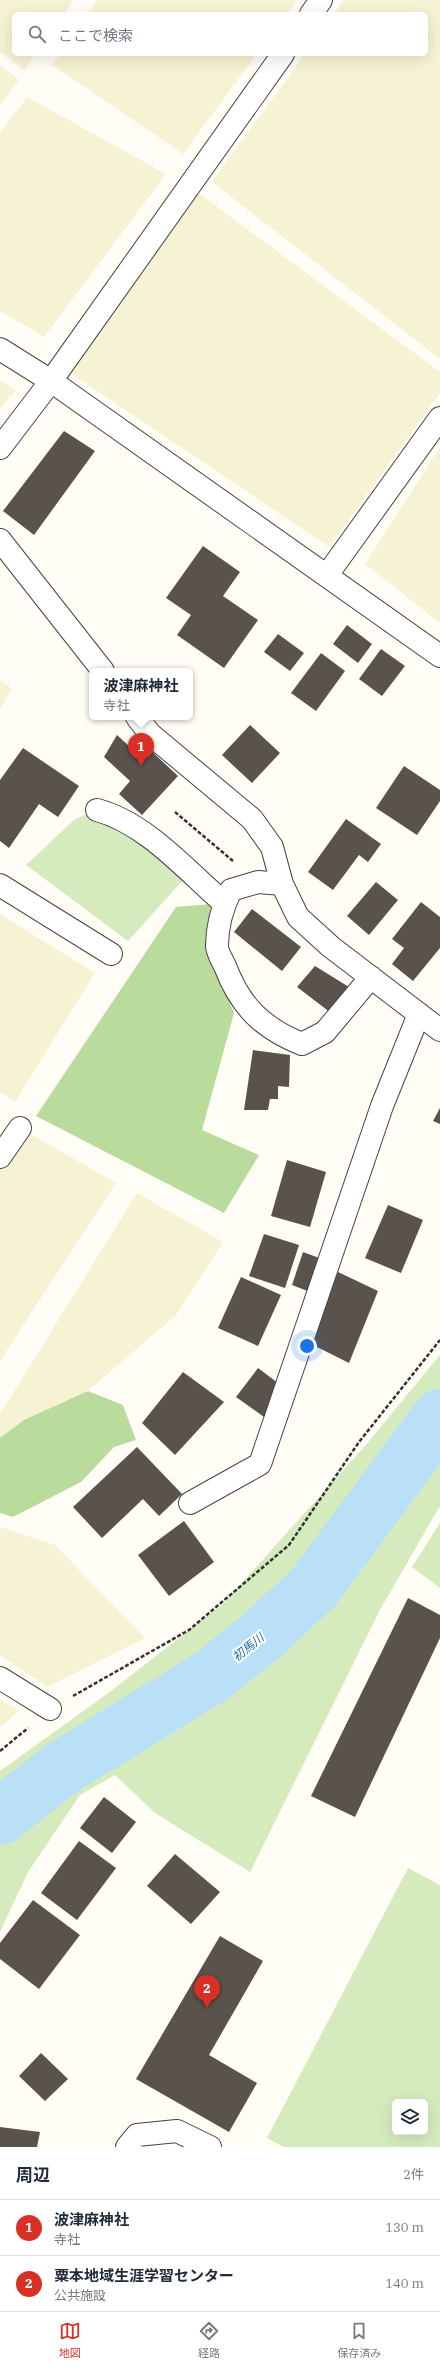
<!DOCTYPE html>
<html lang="ja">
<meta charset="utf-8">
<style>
body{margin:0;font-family:"IBM Plex Serif","Noto Sans JP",serif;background:#f6f6f7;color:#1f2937}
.controls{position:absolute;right:12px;bottom:12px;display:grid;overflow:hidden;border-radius:6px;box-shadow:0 4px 16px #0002}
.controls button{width:36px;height:36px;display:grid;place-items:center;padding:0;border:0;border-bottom:1px solid #e0e1e3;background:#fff;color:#1f2937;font:20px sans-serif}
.you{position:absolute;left:307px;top:1346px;width:14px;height:14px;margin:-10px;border:3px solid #fff;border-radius:50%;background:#1a73e8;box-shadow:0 0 0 6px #1a73e833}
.badge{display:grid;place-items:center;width:26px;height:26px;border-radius:50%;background:#d93025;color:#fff;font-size:13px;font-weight:700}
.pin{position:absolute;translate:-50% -33px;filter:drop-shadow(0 1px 2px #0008)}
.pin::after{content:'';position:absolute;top:21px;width:14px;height:12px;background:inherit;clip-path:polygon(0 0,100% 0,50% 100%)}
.popup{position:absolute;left:89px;top:668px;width:104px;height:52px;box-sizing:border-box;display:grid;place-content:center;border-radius:6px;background:#fff;filter:drop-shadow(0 1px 3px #0005);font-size:13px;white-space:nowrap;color:#747a83}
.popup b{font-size:15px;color:#1f2937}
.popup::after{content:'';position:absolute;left:50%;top:100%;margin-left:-8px;border:8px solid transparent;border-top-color:#fff}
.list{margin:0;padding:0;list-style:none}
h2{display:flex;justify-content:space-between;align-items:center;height:52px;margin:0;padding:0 16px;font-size:17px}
h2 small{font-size:13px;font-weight:400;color:#747a83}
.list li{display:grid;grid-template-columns:26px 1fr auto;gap:12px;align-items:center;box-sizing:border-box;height:56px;padding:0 16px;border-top:1px solid #e0e1e3}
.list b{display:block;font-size:15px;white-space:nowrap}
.list p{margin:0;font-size:13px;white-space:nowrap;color:#747a83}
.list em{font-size:13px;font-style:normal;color:#747a83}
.icon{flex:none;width:22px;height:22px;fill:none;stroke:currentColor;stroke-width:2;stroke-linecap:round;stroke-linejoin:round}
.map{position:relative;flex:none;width:440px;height:2147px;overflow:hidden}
.search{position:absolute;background:#fff;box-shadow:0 4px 16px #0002;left:12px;right:12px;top:12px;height:44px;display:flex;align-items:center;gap:10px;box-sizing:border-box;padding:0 14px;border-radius:6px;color:#747a83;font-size:15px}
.sheet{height:164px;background:#fff}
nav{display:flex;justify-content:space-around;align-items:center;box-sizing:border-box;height:56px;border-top:1px solid #e0e1e3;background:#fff;font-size:11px;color:#747a83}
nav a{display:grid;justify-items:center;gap:2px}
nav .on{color:#d93025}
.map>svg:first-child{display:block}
.farmland{fill:#f6f3d4}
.green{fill:#d5ebbd;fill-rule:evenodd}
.forest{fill:#b9dc9c}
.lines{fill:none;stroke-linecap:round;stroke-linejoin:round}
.river{stroke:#b9e0f7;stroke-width:56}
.building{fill:#5a524d}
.minor-casing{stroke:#444;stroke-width:24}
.path{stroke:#333;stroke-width:2.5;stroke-dasharray:4 2;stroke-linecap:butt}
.minor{stroke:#fff;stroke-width:22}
.labels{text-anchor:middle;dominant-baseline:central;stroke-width:4;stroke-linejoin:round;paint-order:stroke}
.water-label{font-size:12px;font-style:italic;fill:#1768a6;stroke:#fff}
</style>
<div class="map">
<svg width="440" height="2147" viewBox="0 0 440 2147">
<rect width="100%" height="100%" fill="#fffdf5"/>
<path class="farmland" d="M 0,0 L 74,0 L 64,14 L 14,14 L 14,54 L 35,54 L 24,70 L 0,52 Z
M 98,0 L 297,0 L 287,14 L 88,14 Z
M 344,0 L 440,0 L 440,359 L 212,182 L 305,54 L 426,54 L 426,14 L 334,14 Z
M 60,54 L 257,54 L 183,154 L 52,65 Z
M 0,65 L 19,80 L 0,105 Z
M 27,97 L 166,174 L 44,337 L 0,311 L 0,133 Z
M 197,192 L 440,372 L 440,393 L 329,547 L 66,370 Z
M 0,380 L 16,390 L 0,409 Z
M 440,447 L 440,623 L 365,564 Z
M 0,680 L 12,689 L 0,709 Z
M 0,914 L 95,973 L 15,1102 L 0,1092 Z
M 20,1128 L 116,1183 L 0,1361 L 0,1157 Z
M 137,1193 L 223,1242 L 176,1315 L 81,1397 L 0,1440 L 0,1414 Z
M 0,1527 L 55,1545 L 145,1638 L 47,1687 L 0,1655 Z
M 0,1699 L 19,1711 L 0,1727 Z"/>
<path class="green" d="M 97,810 L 185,878 L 128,941 L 26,865 L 75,819 Z
M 440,1355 L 440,1506 L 381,1608 L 250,1872 L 155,1813 L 115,1775 L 80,1795 L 28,1872 L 0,1932 L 0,1771 L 107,1694 L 223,1604 L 364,1447 Z
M 440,1523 L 440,1588 L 412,1567 Z
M 408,1868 L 440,1885 L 440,2147 L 284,2147 L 267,2138 ZM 395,2102 L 425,2102 L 425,2132 L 395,2132 Z"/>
<path class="forest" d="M 224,903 L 206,944 L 234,1013 L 202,1130 L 259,1155 L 224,1213 L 36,1116 L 176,907 Z
M 88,1391 L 123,1405 L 136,1440 L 114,1447 L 81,1482 L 13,1517 L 0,1513 L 0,1438 L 24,1420 Z"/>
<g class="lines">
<path class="river" d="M 0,1817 L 62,1768 L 212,1676 L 265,1633 L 314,1587 L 440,1417"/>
</g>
<path class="building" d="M 64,431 L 95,451 L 34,535 L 3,511 Z
M 203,546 L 240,572 L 223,596 L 258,620 L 224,668 L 177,635 L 191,615 L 166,598 Z
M 347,625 L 372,644 L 358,663 L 333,644 Z
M 278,634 L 304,653 L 290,671 L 264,652 Z
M 381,649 L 405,666 L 382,696 L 359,679 Z
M 321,653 L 345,671 L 316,711 L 291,693 Z
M 250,725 L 280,753 L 252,783 L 222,755 Z
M 117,735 L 140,756 L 147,747 L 178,776 L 142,815 L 119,794 L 130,781 L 104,757 Z
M 23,748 L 79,786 L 58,817 L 39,804 L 9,848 L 0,841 L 0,780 Z
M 404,766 L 440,790 L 440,801 L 417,835 L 376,808 Z
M 346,819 L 381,844 L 368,862 L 359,855 L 333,890 L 308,872 Z
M 376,882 L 398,900 L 369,935 L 347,916 Z
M 421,902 L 440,917 L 440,948 L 413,981 L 392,964 L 404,948 L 392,939 Z
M 252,909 L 301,947 L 282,971 L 234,932 Z
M 315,966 L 349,987 L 331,1013 L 297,987 Z
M 253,1050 L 290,1055 L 289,1087 L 278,1086 L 278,1099 L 270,1099 L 268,1110 L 244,1110 Z
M 440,1108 L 440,1124 L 433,1121 Z
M 287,1160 L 326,1172 L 310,1227 L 271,1216 Z
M 388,1205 L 423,1220 L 401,1273 L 365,1258 Z
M 264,1234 L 299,1245 L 285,1288 L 249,1276 Z
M 303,1252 L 322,1259 L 310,1292 L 292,1285 Z
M 338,1272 L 378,1291 L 349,1363 L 307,1342 Z
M 241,1277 L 281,1295 L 258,1346 L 218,1328 Z
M 258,1368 L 286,1389 L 264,1417 L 236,1397 Z
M 183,1372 L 224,1402 L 175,1455 L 142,1423 Z
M 137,1447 L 182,1494 L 159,1516 L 143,1499 L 102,1538 L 73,1507 Z
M 184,1521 L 214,1562 L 169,1596 L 138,1555 Z
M 408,1598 L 440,1615 L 440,1638 L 355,1817 L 311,1796 Z
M 104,1797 L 136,1822 L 112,1853 L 80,1828 Z
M 79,1841 L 116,1868 L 77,1920 L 41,1893 Z
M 175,1854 L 220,1892 L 191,1924 L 147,1886 Z
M 33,1900 L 80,1935 L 39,1989 L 0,1959 L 0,1943 Z
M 220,1936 L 263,1961 L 209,2055 L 257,2083 L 229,2132 L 136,2079 Z
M 41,2053 L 68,2079 L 45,2101 L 19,2076 Z
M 0,2127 L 40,2132 L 37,2147 L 0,2147 Z"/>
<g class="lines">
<g class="minor-casing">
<path id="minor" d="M 311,14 L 321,0
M 0,349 L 51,381 L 440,656
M 0,448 L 51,381 L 283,54
M 0,540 L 103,671
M 327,575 L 440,418
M 137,717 L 150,734 L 252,819 L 272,847 L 282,884 L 298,917 L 331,947 L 440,1030
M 97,810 C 146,823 186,870 224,903
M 282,884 L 258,882 L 231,890 C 223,906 217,927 217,946 C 217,952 222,960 225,966 C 240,1006 262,1028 302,1044 L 325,1032 L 371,977
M 0,885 L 111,954
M 0,1157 L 20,1128
M 190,1503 L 260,1464 L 382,1106 L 419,1014
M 0,1678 L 50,1709
M 127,2147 L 137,2135 L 177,2131 L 210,2147"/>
</g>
<path class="path" d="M 175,812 L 233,861
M 73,1696 L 189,1630 L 289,1545 L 359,1442 L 440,1340
M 0,1751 L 28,1728"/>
<use href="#minor" class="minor"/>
</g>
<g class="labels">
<g class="water-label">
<text transform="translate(248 1647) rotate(-39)">初馬川</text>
</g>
</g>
</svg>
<div class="controls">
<button><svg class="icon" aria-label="layers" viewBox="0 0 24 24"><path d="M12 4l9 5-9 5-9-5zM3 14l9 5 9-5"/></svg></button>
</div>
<div class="you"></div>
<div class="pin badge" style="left:141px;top:766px">1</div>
<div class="popup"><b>波津麻神社</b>寺社</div>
<div class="pin badge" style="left:207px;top:2008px">2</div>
<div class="search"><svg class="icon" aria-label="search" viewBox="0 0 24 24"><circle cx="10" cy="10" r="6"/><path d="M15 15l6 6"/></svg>ここで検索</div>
</div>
<section class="sheet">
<h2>周辺<small>2件</small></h2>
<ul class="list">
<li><span class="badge">1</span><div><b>波津麻神社</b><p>寺社</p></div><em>130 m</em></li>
<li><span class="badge">2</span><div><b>粟本地域生涯学習センター</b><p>公共施設</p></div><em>140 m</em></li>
</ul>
</section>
<nav>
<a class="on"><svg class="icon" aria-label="map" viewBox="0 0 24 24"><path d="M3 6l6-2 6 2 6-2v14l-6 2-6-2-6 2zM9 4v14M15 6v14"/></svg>地図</a>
<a><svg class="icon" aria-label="directions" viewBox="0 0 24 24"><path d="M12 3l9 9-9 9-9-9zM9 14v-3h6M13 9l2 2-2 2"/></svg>経路</a>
<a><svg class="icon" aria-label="saved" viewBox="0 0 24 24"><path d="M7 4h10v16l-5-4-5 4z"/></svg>保存済み</a>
</nav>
